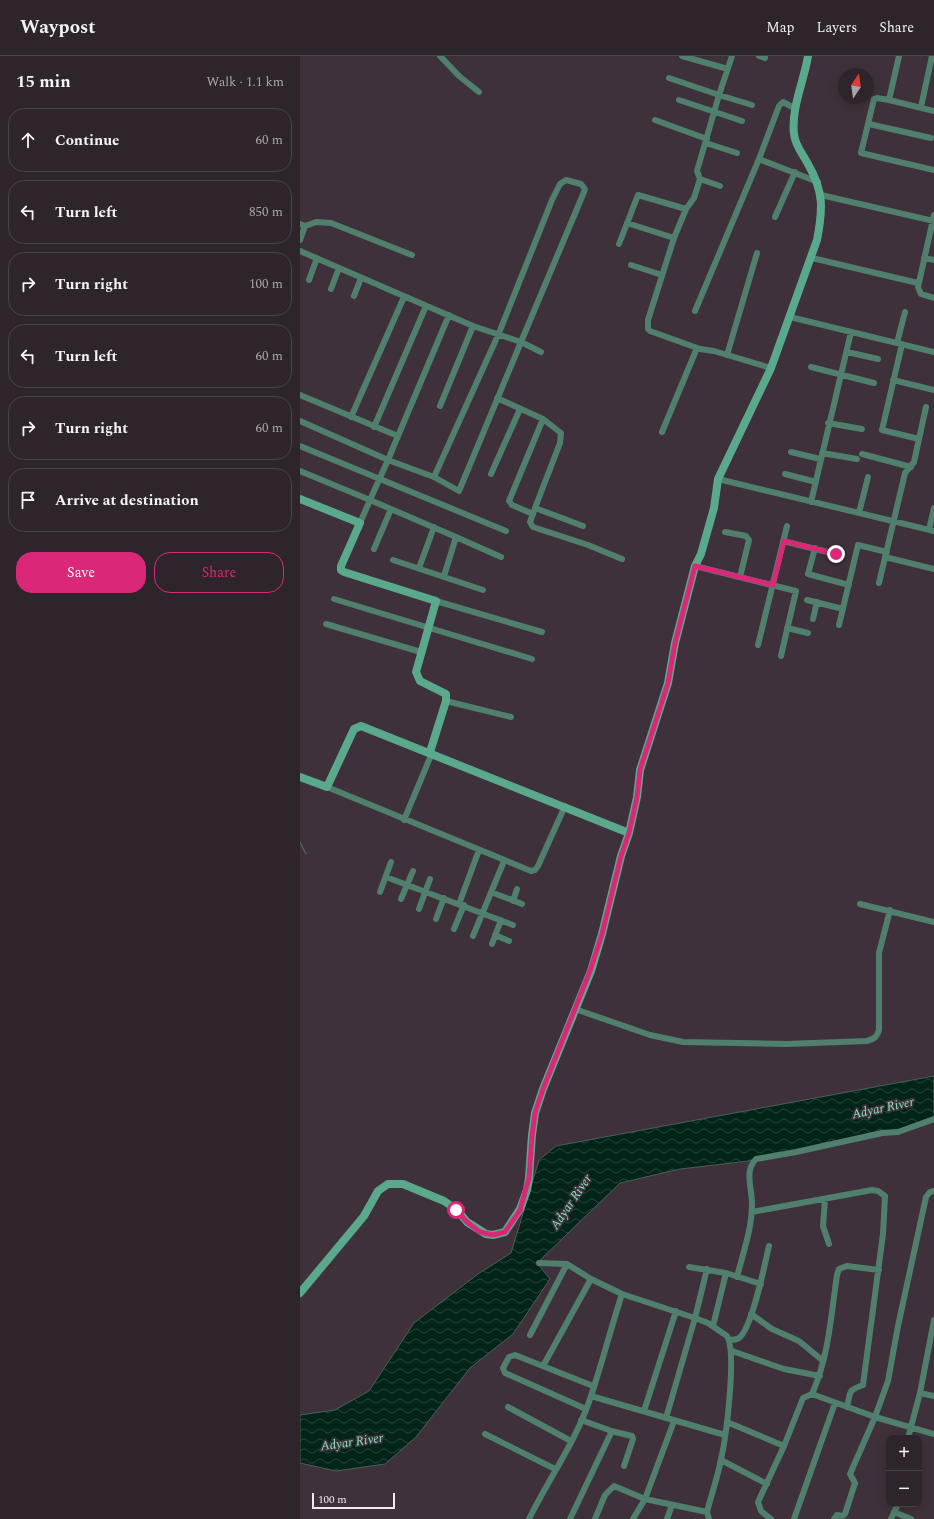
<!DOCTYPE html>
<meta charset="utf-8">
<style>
body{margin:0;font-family:Spectral,serif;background:#3a3138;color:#f1f3f6}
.controls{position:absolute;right:12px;bottom:12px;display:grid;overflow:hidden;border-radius:8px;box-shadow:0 2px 10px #0003}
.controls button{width:36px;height:36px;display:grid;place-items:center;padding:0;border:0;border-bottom:1px solid #494248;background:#2e252c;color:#f1f3f6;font:20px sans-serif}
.compass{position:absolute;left:538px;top:12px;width:36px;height:36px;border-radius:50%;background:#2e252c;box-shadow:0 2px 10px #0003;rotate:13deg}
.scale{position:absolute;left:12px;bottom:10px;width:83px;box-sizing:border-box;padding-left:4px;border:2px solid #f0e8ee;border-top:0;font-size:11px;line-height:14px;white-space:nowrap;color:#f0e8ee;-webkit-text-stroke:3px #3e313b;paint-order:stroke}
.stop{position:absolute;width:12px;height:12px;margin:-9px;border:3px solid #db2777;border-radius:50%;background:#fff}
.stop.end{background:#db2777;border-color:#fff;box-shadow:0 1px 4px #0008}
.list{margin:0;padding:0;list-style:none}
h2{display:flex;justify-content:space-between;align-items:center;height:52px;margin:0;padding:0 16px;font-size:17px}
h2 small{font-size:13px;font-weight:400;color:#a7a5a9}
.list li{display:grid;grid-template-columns:26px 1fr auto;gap:12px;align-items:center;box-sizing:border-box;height:64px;margin:0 8px 8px;padding:0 8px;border:1px solid #494248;border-radius:16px}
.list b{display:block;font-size:15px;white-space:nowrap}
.list em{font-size:13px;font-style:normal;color:#a7a5a9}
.actions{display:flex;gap:8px;padding:12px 16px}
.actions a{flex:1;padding:9px 0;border:1px solid #db2777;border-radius:16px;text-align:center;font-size:14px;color:#db2777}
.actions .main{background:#db2777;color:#fff}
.icon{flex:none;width:22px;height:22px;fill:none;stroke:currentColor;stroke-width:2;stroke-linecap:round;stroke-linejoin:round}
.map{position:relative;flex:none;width:634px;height:1463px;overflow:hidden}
header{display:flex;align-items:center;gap:24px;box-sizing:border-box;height:56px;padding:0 20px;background:#2e252c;border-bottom:1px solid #494248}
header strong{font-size:19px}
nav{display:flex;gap:22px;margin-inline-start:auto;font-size:14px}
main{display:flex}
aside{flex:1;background:#2e252c}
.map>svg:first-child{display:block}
.water{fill:url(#water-waves);stroke:#4a5f59}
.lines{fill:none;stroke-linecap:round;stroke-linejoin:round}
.stream{stroke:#4a5f59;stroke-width:1.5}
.street{stroke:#50806d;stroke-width:6}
.secondary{stroke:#5aa98c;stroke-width:8}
.route{stroke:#db2777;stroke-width:5}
.labels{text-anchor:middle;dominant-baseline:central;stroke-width:3.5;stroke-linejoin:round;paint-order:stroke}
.water-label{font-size:13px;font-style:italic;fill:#85e2c0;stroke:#3e313b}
</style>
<header>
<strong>Waypost</strong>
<nav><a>Map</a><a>Layers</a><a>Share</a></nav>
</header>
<main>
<aside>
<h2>15 min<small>Walk · 1.1 km</small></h2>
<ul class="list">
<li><svg class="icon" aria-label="ahead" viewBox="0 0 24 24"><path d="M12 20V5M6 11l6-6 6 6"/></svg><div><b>Continue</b></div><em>60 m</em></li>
<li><svg class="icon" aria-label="left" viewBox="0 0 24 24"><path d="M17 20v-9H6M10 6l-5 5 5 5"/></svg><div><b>Turn left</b></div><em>850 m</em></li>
<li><svg class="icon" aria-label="right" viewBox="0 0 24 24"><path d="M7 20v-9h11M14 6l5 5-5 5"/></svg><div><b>Turn right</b></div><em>100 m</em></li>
<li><svg class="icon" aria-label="left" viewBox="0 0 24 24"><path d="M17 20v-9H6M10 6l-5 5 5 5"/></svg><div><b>Turn left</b></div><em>60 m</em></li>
<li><svg class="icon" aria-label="right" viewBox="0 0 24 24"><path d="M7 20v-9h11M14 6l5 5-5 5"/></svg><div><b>Turn right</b></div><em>60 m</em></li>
<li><svg class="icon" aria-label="arrive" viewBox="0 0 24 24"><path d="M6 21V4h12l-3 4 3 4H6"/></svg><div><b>Arrive at destination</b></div></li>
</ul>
<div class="actions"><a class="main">Save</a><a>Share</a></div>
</aside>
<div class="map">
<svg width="634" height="1463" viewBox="0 0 634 1463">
<defs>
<pattern id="water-waves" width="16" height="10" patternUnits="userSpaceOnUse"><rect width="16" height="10" fill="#032419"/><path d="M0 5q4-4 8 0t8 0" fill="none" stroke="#28443b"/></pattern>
</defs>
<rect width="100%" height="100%" fill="#3e313b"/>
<path class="water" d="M 634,1020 L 634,1062 L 585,1079 L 449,1105 L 380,1113 L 320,1127 L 237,1207 L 250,1223 L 213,1278 L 170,1312 L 116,1381 L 85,1408 L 36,1415 L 0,1407 L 0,1359 L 35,1354 L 69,1335 L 114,1267 L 178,1218 L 211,1197 L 239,1104 L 256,1090 Z"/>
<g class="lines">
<path class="stream" d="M 0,786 L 6,798"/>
<path class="street" d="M 140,0 L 159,20 L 179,36
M 382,0 L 428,13
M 459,0 L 465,2
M 599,0 L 589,44 L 577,42 L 574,43 L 561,97 L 634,114
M 369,22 L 419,39 L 432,0
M 379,44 L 442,65
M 589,44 L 634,55
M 621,51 L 632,0
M 355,64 L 407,83
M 569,68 L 631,82
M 406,87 L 437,97
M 459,103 L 518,126
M 400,123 L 394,142 L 386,153 L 374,182 L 348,264 L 348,273 L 350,275 L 400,293 L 414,295 L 471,312
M 420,130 L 400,123 L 397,115 L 419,39 L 452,49
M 521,139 L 634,165
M 634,159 L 618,231 L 621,238 L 634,242
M 475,161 L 495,116
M 327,167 L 374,182
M 0,168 L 5,170 L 0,184
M 5,170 L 16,166 L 31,167 L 112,199
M 319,188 L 338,139 L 386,153
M 0,195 L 173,270 L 221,286 L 159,435 L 134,421 L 88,404 L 98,380 L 0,339
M 512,202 L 618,227
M 624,202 L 634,204
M 331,209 L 362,219
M 9,224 L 17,202
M 31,233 L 39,212
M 54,240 L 61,222
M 395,255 L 459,103 L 479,50 L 483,46 L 496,53
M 490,261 L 634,296
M 597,287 L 605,256
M 602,288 L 582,374 L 619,383
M 547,296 L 578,303
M 427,299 L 457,197
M 511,311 L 574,327
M 593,324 L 634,334
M 197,342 L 243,363 L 261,377 L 260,387 L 235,452 L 283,470
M 140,350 L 173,270
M 51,361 L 104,241
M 0,365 L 88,404 L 70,444 L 0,415
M 528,367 L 562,373
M 74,371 L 126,250
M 362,376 L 397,292
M 98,380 L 149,259
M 0,390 L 206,475
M 491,396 L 520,403
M 522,397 L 557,403
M 562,398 L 611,411
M 191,418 L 220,353
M 485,418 L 516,426
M 134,421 L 199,277 L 252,144 L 260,128 L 266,124 L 281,128 L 285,133 L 284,136 L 221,286 L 241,296
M 418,423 L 634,475
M 511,446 L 551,276
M 234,455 L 230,466 L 233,471 L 288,489 L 322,503
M 559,457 L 568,421
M 233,458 L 212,449 L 209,445 L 243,363
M 60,467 L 70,444 L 156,481
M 629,474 L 634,452
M 425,476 L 446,480 L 449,484 L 440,521
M 483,485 L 536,498
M 515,492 L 508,518 L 549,529
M 74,493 L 91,453
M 585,501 L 634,513
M 93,504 L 183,534
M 395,510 L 496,535 L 481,600
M 119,512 L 134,471
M 144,520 L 156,481 L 201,501
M 579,527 L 605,417 L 614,406 L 626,351
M 34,543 L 232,603
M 507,544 L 543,553
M 136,545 L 242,576
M 513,563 L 517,546
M 26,568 L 121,596
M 539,569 L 558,489 L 587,496
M 487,572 L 508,577
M 458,589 L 487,470
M 146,645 L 211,661
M 27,731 L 231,815 L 235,814 L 238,810 L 265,750
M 104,764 L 132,697
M 86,821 L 213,869
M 80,836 L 91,806
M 191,836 L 222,848
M 101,843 L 113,815
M 213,845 L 217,833
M 159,848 L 179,794
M 560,848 L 634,866
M 119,853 L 130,823
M 136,863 L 144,842
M 154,873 L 164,849
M 195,879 L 209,885
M 173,880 L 204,805
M 192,888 L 201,864
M 275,953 L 350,979 L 383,986 L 486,988 L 567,985 C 574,983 577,981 579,974 L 579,897 L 590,854
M 525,1143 L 523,1170 L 529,1188
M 452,1156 L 572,1134 L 578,1135 L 585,1140 L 583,1178 L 563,1329 C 547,1335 551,1335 547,1351
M 239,1207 L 267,1208 L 291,1223 L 322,1238 L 395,1262 L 408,1267 L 427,1280 C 437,1296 426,1382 421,1403 C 418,1421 411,1439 407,1456 L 409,1463
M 389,1211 L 426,1217 L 461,1228
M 437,1221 C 443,1197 452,1173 452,1148 C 452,1132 444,1115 456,1103 L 496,1096 L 582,1077 L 598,1076 L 634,1063
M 451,1258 L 472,1273 L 499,1285 L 522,1304
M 413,1270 L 426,1217
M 230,1279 L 267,1208
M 430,1284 C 433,1284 436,1284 439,1282 C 452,1273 465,1207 469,1190
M 432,1295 L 484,1313 L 520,1320
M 243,1310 L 291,1223
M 620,1337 L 634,1340
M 512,1338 C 529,1300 531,1259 537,1219 L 539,1213 L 547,1210 L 579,1214
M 291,1340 L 425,1379
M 208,1351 L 271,1385
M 286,1353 L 205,1317 L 203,1312 L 209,1301 L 215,1299 L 293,1330
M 344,1355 L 376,1255
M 366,1362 L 395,1262 L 407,1213
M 427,1366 L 484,1390
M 311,1375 L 332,1380 L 333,1383 L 324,1410
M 185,1378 L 255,1413
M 608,1382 L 620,1337 L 634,1264
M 421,1404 L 467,1428
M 594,1456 L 611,1463
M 229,1463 C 249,1422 277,1384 291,1340 C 302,1307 311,1272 322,1238
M 270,1463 L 311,1377 L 309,1374 L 281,1364
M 295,1463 L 305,1439 L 314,1430 L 345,1443 L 407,1456
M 333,1463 L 345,1443 L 374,1365
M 367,1463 L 372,1449
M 471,1463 L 461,1455 L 458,1446 L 484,1390 L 503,1342 L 512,1338 L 575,1361 L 634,1378
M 494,1463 L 535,1347
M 534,1463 L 537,1459 L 543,1460 L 545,1458 L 555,1427 L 550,1418 L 575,1361 L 588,1325 L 598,1270 L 626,1141 L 630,1136 L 634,1135
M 591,1463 L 598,1448"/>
<path class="secondary" d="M 0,443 L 60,467 L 41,510 L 41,514 L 44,516 L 136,545 L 116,616 L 120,625 L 146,638 L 146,645 L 130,696
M 0,721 L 27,731 L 54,673 L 61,670 L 329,777
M 0,1237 L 64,1160 L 78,1135 L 88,1128 L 103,1128 L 144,1145 L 157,1154 L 167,1166 L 186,1178 L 193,1179 L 205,1176 L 220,1153 L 227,1134 L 229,1122 L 232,1079 L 235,1057 L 243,1033 L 291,915 L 302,878 L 321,800 L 329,777 L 337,741 L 340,714 L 368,627 L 375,587 L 395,510 L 401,498 L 414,452 L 418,423 L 471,312 L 517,184 C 523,153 524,136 508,108 C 503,98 495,90 494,78 C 491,52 504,25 508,0"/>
</g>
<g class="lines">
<path class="route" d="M 156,1154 L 167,1166 L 180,1176 L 193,1179 L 205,1176 L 220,1154 L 229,1122 L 232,1080 L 235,1057 L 243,1033 L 290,915 L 302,878 L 321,800 L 329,777 L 337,741 L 340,714 L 368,627 L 375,587 L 395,510 L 473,529 L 484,485 L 536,498"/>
</g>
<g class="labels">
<g class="water-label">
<text transform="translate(583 1052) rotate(-12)">Adyar River</text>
<text transform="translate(271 1146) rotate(-56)">Adyar River</text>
<text transform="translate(52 1386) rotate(-8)">Adyar River</text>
</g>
</g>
</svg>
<div class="controls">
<button>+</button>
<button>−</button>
</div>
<svg class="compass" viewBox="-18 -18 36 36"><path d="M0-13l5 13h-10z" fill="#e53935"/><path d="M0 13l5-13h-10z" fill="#a7a5a9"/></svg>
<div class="scale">100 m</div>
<div class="stop" style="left:156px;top:1154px"></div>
<div class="stop end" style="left:536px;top:498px"></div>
</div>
</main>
